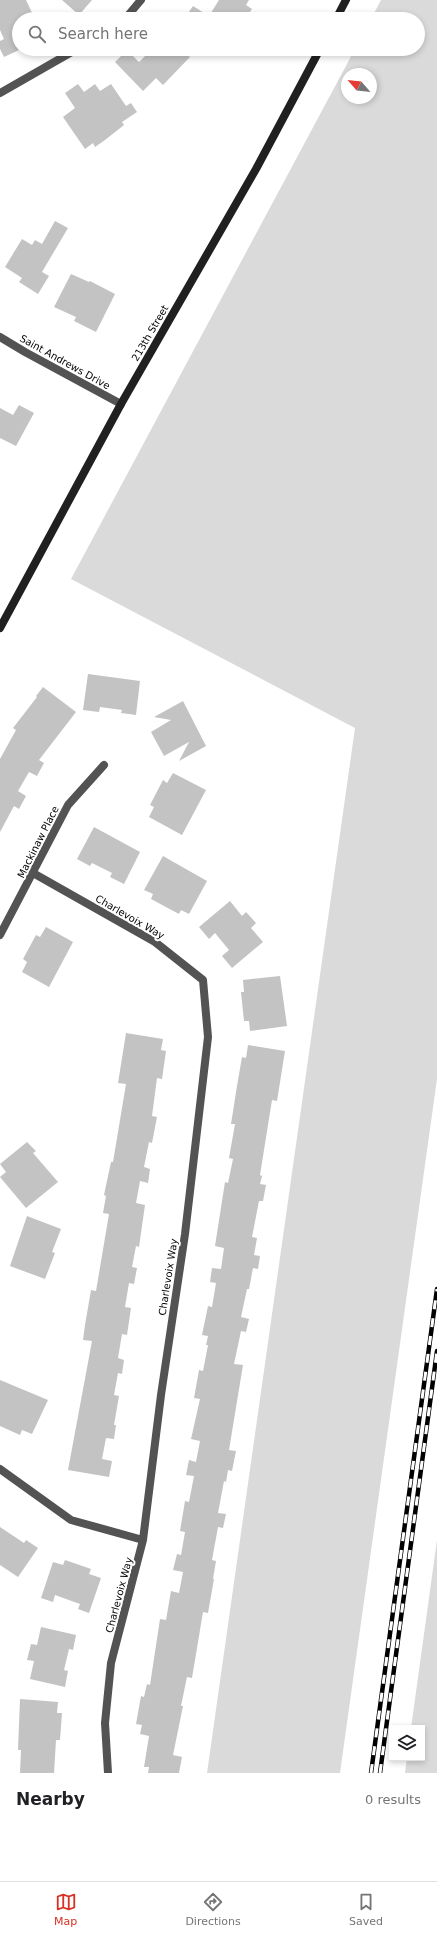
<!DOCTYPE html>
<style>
body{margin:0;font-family:"DejaVu Sans",sans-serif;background:#f2f2f2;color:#202124}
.controls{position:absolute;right:12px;bottom:12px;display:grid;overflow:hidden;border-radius:0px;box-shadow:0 2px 6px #0003}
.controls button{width:36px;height:36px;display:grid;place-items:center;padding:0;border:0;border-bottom:1px solid #e0e0e0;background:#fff;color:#202124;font:20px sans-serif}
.compass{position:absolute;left:341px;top:68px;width:36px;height:36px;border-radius:50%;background:#fff;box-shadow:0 2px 6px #0003;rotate:298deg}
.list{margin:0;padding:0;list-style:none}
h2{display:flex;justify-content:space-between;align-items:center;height:52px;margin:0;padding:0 16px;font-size:17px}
h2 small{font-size:13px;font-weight:400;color:#757577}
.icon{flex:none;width:22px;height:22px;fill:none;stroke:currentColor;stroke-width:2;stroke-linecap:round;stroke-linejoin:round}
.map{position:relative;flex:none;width:437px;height:1773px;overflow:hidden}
.search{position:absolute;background:#fff;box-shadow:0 2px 6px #0003;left:12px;right:12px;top:12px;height:44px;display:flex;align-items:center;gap:10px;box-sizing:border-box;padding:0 14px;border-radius:22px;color:#757577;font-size:15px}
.sheet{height:108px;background:#fff}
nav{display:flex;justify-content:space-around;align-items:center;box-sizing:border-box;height:56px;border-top:1px solid #e0e0e0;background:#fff;font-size:11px;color:#757577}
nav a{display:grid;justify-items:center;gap:2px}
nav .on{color:#d93025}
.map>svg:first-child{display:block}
.green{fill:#dadada;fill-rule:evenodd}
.building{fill:#c3c3c3}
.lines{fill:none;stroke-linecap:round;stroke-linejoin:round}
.street{stroke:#535353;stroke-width:8}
.secondary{stroke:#202020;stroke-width:8}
.rail-casing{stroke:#000;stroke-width:4.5}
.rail{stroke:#fff;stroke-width:3;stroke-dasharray:9;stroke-linecap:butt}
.labels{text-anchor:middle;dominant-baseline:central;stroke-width:4;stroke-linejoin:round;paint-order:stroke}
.street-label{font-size:10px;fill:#000;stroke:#fff}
</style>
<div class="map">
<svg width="437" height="1773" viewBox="0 0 437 1773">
<rect width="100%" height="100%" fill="#fff"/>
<path class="green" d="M 381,0 L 437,0 L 437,1079 L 340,1773 L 207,1773 L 355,728 L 71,579 L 355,49 L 418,49 L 418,19 L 371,19 ZM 347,74 L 371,74 L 371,98 L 347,98 Z
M 437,1540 L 437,1773 L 405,1773 L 407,1758 L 422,1758 L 422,1728 L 411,1728 Z"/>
<path class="building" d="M 0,0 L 26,0 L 35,19 L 19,19 L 19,50 L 4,57 L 0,49 L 0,41 L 4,39 L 0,30 Z
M 62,0 L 92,0 L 79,15 Z
M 219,0 L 249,0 L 246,5 L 252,9 L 245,19 L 184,19 L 193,6 L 209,16 Z
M 152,49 L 194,49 L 188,55 L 190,57 L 163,85 L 156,78 L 143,91 L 115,62 L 127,50 L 139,62 Z
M 78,84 L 84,92 L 95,84 L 100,91 L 111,84 L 126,106 L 131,103 L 137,112 L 122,122 L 124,125 L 105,140 L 95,147 L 93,143 L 85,149 L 63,117 L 75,108 L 65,93 Z
M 55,221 L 68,228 L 42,272 L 49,276 L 38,294 L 19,282 L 22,278 L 5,267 L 22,239 L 32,245 L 35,240 L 42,244 Z
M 71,274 L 89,282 L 90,281 L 115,294 L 96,332 L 74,321 L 76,317 L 54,307 Z
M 19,405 L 34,413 L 16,446 L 0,438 L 0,408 L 13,415 Z
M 88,674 L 140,681 L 136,715 L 121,713 L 122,710 L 100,707 L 99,712 L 83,710 Z
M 43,687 L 76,712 L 39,760 L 44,763 L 37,776 L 29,772 L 18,791 L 26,796 L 19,809 L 14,806 L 0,832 L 0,759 L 16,730 L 13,728 L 37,697 L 36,696 Z
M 183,701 L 206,746 L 179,761 L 189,742 L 164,756 L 151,732 L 171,720 L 154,717 Z
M 173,773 L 206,790 L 182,835 L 149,817 L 154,807 L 150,805 L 163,780 L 167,783 Z
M 94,827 L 140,852 L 124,884 L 110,877 L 112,873 L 92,863 L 90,866 L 77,859 Z
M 163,856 L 207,881 L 189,914 L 181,910 L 179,914 L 151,899 L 153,894 L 144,890 Z
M 230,901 L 242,916 L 246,912 L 256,923 L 251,928 L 263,942 L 232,968 L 222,956 L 229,950 L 215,933 L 209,939 L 199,927 Z
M 46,927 L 73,942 L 49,987 L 22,972 L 27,962 L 23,959 L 36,935 L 40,937 Z
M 280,976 L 287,1026 L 250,1031 L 249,1021 L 244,1021 L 241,992 L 244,992 L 243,980 Z
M 126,1033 L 163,1039 L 161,1050 L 166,1051 L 162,1079 L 157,1078 L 152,1116 L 157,1117 L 152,1143 L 149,1142 L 144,1167 L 150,1169 L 148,1183 L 140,1181 L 136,1203 L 145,1205 L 139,1247 L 136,1246 L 132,1267 L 137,1268 L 134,1284 L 129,1283 L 125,1307 L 131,1308 L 127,1335 L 122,1334 L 118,1358 L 124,1360 L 122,1374 L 118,1373 L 114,1395 L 119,1396 L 114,1425 L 116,1425 L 114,1439 L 106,1438 L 102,1459 L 112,1461 L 109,1477 L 68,1470 L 92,1341 L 83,1340 L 85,1325 L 91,1290 L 96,1291 L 109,1214 L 103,1213 L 106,1196 L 104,1195 L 111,1162 L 113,1162 L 126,1084 L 118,1083 Z
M 248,1045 L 285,1051 L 277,1101 L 272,1100 L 260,1175 L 262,1176 L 260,1184 L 266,1185 L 263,1201 L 259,1201 L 252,1237 L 257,1238 L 254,1255 L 260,1256 L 258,1269 L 253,1268 L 249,1289 L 247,1289 L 241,1317 L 249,1319 L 246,1332 L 241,1331 L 234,1364 L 243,1365 L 229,1450 L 236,1451 L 232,1471 L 228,1470 L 226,1482 L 224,1481 L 218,1513 L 226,1514 L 223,1528 L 218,1527 L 212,1560 L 216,1561 L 213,1579 L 214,1579 L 208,1613 L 203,1612 L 192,1678 L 187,1677 L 181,1706 L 183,1706 L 173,1755 L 182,1757 L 179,1773 L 148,1773 L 149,1767 L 144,1767 L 149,1736 L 140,1734 L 142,1725 L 136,1724 L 141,1696 L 144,1697 L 147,1684 L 150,1685 L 160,1619 L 166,1620 L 171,1591 L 179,1593 L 183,1572 L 173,1570 L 177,1554 L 181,1555 L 185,1532 L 180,1531 L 185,1501 L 189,1502 L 194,1476 L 186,1475 L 189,1460 L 196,1462 L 200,1441 L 191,1439 L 200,1399 L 194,1398 L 199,1370 L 203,1371 L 208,1345 L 206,1345 L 208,1336 L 202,1335 L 208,1306 L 212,1307 L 216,1283 L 210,1282 L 212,1268 L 221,1269 L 224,1248 L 215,1246 L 225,1182 L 228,1183 L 233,1159 L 229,1158 L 235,1124 L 231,1124 L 237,1086 L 242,1057 L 246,1058 Z
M 27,1142 L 36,1151 L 33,1153 L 58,1182 L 26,1208 L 0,1177 L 6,1172 L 0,1164 Z
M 27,1216 L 61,1229 L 52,1252 L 55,1253 L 45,1279 L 10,1266 Z
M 0,1380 L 48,1400 L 32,1434 L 22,1430 L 20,1435 L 0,1426 Z
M 0,1527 L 24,1543 L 26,1540 L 38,1548 L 18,1577 L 0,1565 Z
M 65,1560 L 91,1569 L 89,1574 L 101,1578 L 89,1613 L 78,1609 L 80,1604 L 55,1595 L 53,1602 L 41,1598 L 53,1562 L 63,1565 Z
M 41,1627 L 76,1635 L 73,1650 L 69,1649 L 64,1670 L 68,1671 L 65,1687 L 30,1679 L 34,1661 L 27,1660 L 31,1644 L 37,1645 Z
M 20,1699 L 58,1702 L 57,1713 L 62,1713 L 60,1740 L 56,1740 L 54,1773 L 20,1773 L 21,1750 L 18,1750 Z"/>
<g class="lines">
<path class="street" d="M 125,19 L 141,0
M 0,93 L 77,49
M 0,337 L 25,352 L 121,404
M 33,873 L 155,942 L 203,980 L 208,1037 L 185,1234 L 161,1395 L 143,1540 L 111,1663 L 105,1723 L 108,1773
M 0,935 L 68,805 L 104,765
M 0,1469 L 71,1520 L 143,1540"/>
<path class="secondary" d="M 336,19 L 346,0
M 0,628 L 121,404 L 256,169 L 320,49"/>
<g class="rail-casing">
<path id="rail" d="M 371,1773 L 437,1289
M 380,1773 L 437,1351"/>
</g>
<use href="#rail" class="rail"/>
</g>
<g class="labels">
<g class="street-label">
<text transform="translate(150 333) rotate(-60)">213th Street</text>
<text transform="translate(65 362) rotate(29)">Saint Andrews Drive</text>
<text transform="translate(38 842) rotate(-63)">Mackinaw Place</text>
<text transform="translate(130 917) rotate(30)">Charlevoix Way</text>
<text transform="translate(168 1277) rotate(-81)">Charlevoix Way</text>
<text transform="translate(119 1595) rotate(-75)">Charlevoix Way</text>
</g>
</g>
</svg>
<div class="controls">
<button><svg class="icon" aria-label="layers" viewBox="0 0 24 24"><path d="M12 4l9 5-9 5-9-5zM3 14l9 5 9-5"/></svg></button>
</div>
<svg class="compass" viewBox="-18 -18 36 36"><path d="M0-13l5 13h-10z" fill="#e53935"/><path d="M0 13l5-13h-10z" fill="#757577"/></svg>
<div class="search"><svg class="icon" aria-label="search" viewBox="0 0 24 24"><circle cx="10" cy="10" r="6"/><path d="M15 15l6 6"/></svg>Search here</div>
</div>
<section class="sheet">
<h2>Nearby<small>0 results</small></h2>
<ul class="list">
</ul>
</section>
<nav>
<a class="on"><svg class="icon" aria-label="map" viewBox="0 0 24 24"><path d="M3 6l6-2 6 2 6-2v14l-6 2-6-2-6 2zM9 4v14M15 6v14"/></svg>Map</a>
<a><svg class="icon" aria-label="directions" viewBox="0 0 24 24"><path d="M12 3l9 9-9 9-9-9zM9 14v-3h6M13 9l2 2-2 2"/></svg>Directions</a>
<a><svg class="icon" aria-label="saved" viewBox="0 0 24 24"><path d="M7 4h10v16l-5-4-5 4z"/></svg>Saved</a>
</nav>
